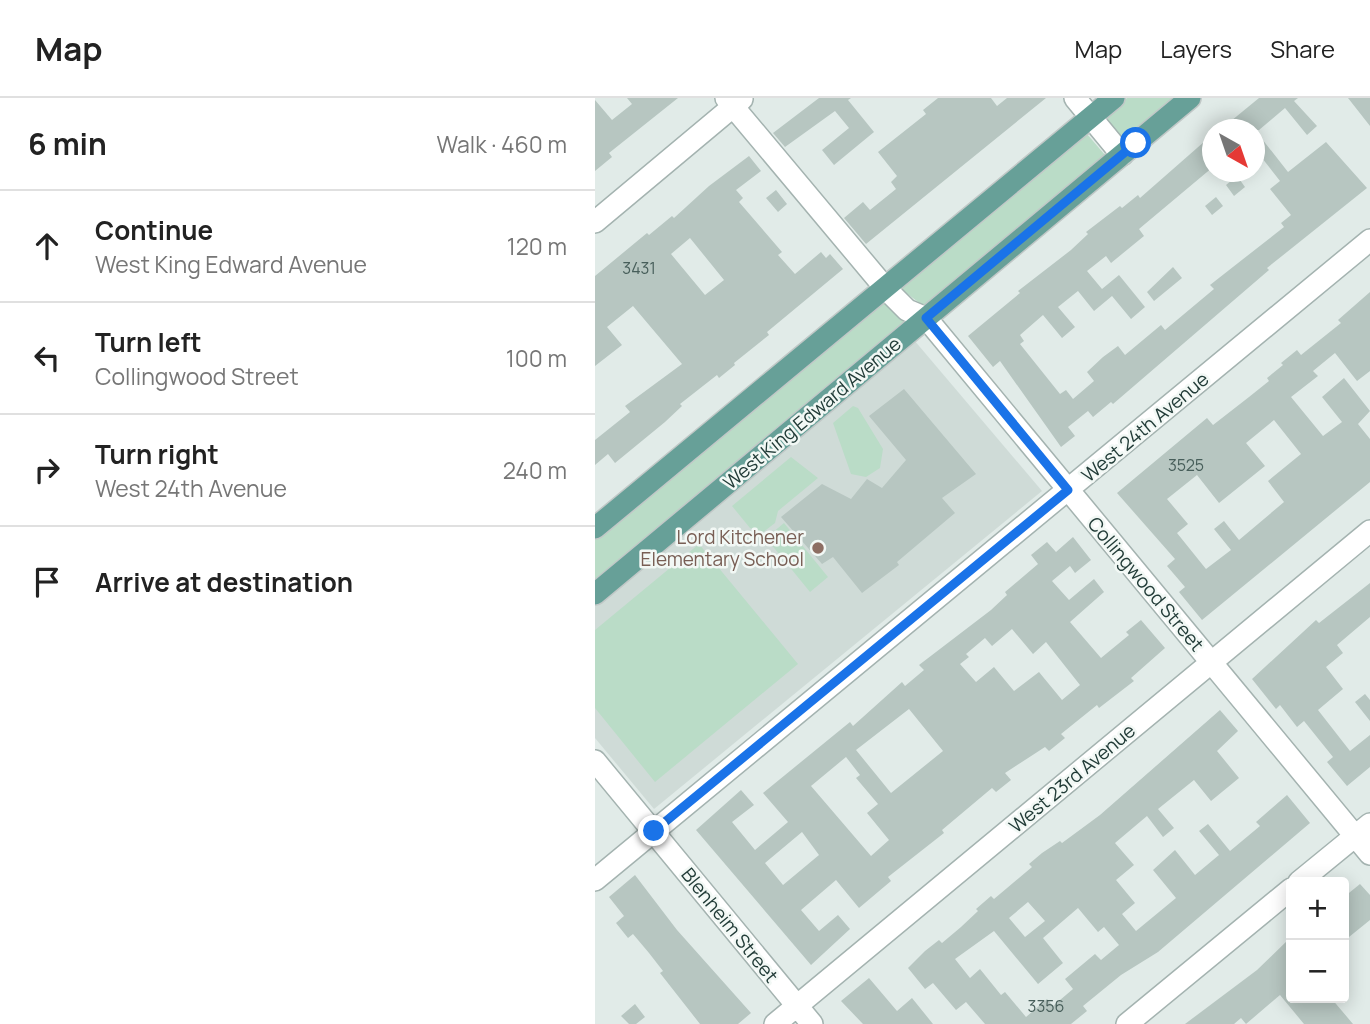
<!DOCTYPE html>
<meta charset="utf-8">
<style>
body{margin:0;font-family:Manrope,sans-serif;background:#f6f6f6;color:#222}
.controls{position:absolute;right:21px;bottom:21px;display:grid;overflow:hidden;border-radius:7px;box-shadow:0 4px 18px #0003}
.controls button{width:63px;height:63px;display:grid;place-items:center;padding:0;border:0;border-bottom:2px solid #e0e0e0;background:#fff;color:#222;font:35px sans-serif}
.compass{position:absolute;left:607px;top:21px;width:63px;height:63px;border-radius:50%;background:#fff;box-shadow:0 4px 18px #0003;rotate:140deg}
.stop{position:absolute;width:21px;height:21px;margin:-16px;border:5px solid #1a73e8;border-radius:50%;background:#fff}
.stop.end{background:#1a73e8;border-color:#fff;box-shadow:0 2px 7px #0008}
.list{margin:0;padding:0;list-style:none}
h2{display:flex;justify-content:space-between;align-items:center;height:91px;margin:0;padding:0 28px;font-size:30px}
h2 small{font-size:23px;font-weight:400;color:#767676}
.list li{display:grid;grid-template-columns:46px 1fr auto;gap:21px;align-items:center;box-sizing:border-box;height:112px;padding:0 28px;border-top:2px solid #e0e0e0}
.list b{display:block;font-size:26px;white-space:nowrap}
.list p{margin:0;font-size:23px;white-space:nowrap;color:#767676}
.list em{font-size:23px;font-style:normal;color:#767676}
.icon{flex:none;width:38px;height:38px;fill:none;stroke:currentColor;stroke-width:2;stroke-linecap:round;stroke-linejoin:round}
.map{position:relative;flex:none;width:775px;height:926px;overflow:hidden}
header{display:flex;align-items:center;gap:42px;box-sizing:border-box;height:98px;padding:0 35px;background:#fff;border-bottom:2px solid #e0e0e0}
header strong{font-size:33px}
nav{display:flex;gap:38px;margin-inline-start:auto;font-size:24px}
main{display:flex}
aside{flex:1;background:#fff}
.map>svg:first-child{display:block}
.built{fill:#cfdbd7}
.green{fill:#badcc7}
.building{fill:#b7c6c1;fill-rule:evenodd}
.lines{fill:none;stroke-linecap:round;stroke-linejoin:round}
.minor-casing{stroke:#a4b3b0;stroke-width:24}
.major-casing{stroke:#c1c8c7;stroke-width:24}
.minor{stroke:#fff;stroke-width:21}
.major{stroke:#67a098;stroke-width:21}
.route{stroke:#1a73e8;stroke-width:9}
.education-dot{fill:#8d6e63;stroke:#f2f8f5;stroke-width:2.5}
.labels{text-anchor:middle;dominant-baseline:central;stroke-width:5;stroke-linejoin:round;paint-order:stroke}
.number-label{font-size:16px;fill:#475e5a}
.street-label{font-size:19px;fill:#223c38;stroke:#f2f8f5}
.education-label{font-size:19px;fill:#785e54;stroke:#f2f8f5;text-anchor:end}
</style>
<header>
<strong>Map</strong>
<nav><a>Map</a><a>Layers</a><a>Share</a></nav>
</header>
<main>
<aside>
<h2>6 min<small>Walk · 460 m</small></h2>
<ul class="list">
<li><svg class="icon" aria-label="ahead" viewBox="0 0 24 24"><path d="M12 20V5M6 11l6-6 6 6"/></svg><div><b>Continue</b><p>West King Edward Avenue</p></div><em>120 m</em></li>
<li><svg class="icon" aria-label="left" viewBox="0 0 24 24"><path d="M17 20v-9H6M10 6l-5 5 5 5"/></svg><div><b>Turn left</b><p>Collingwood Street</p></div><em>100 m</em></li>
<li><svg class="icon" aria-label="right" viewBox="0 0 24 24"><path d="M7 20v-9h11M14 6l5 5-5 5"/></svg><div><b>Turn right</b><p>West 24th Avenue</p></div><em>240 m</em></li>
<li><svg class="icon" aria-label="arrive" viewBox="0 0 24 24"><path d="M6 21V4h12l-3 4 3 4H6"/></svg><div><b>Arrive at destination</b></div></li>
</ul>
</aside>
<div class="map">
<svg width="775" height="926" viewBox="0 0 775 926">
<rect width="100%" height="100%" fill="#e1ebe8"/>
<path class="built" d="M 319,242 L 447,393 L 59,711 L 0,640 L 0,507 Z"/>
<path class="green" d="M 532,0 L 582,0 L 531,42 L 526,42 L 510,22 L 512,16 Z
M 492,36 L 510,57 L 507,62 L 330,209 L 303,189 Z
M 288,203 L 316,222 L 0,484 L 0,439 Z
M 258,308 L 263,310 L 288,351 L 285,370 L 271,379 L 256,376 L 238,325 Z
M 196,359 L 223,380 L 183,413 L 180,425 L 167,435 L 155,430 L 137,408 Z
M 189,425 L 233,479 L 215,494 L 171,440 Z
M 104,446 L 203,566 L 60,684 L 0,610 L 0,532 Z"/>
<path class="building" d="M 32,0 L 83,0 L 14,55 L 17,59 L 0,73 L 0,2 L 17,22 L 37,6 Z
M 224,0 L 256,0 L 253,2 L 279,34 L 239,67 L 227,52 L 254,30 L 240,13 L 190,49 L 178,35 Z
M 343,0 L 396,0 L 402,8 L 412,0 L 451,0 L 271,146 L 249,120 L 268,104 L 275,112 L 301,91 L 296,84 L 302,78 L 283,54 L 331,16 L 328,12 Z
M 664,0 L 703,0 L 699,3 L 722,28 L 712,37 L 690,10 L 664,32 L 625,32 Z
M 753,0 L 775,0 L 775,28 Z
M 660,32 L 693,74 L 731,44 L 772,90 L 672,170 L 674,172 L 518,306 L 516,304 L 498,319 L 493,313 L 473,329 L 480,338 L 466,349 L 405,263 L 398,269 L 373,238 L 425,195 L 423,193 L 476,152 L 493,136 L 491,134 L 525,108 L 527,110 L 543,97 L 545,100 L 618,36 L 618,69 L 544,131 L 549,138 L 516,165 L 511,158 L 492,173 L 507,191 L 524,177 L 550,209 L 536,221 L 517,198 L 499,213 L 483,193 L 463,209 L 480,229 L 467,240 L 448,217 L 425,237 L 429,243 L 425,246 L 465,296 L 471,292 L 478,301 L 499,283 L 492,274 L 508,259 L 523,248 L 530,257 L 566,227 L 570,232 L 619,191 L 615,187 L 689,129 L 686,125 L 696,117 L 675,91 L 685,83 L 660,51 Z
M 154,58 L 166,73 L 141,92 L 148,100 L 144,104 L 187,154 L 183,157 L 200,176 L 226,154 L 231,160 L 235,156 L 248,171 L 172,234 L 174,237 L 139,265 L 140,267 L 124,280 L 122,277 L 85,306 L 87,308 L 70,324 L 20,365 L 13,356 L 0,367 L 0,342 L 35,314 L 30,308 L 87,266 L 38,208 L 12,229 L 27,247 L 0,268 L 0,178 L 52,135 L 54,137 L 77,118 L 79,120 L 114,88 ZM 95,140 L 129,182 L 110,197 L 76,156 Z
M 642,78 L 650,89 L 639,98 L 631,87 Z
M 181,92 L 192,106 L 183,114 L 171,100 Z
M 621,99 L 628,108 L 617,117 L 610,108 Z
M 578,169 L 587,180 L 559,203 L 552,194 Z
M 775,194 L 775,273 L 762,283 L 740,255 L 718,273 L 723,278 L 696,299 L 728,338 L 747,324 L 727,299 L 749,280 L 775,313 L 763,326 L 775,341 L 775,384 L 607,522 L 584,494 L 590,489 L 572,468 L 580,461 L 522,395 L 612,320 L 618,327 L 654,299 L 674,283 L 672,280 L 688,267 L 686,265 L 702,252 L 706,257 L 746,225 L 743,222 ZM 679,322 L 706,356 L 673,383 L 689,404 L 644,442 L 629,423 L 619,431 L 636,452 L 611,471 L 582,435 L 593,426 L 572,401 L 602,377 L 624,405 L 670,368 L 651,345 Z
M 309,291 L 381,376 L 347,400 L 360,415 L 302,464 L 304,467 L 267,495 L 238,459 L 227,466 L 186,419 L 227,386 L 256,401 L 272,381 L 287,390 L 311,362 L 274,318 Z
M 478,439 L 496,462 L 480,475 L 475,468 L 457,483 L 474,502 L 499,481 L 509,494 L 475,524 L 506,560 L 534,537 L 531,534 L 546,522 L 570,550 L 536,580 L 539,583 L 504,610 L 502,607 L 466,636 L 470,640 L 454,653 L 450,649 L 410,675 L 416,682 L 401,694 L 397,690 L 347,732 L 349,735 L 293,779 L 296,783 L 264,810 L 241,782 L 206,812 L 224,833 L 243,817 L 255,831 L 216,867 L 101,732 L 146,692 L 159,707 L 137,724 L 160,752 L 193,724 L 168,695 L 255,624 L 258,628 L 307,584 L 310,588 L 329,572 L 324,567 L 396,512 L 412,497 L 410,494 L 443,466 L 436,457 L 452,444 L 461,454 ZM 417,531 L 438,556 L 451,544 L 485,587 L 467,602 L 444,574 L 419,593 L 399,569 L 381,584 L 365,566 L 374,559 L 371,556 L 390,540 L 397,548 ZM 314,611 L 348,653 L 296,695 L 261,652 ZM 251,659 L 265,677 L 261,680 L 283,706 L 272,715 L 294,742 L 276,758 L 216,688 ZM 207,734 L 224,757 L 188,787 L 170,765 Z
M 775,485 L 775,519 L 742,547 L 748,555 L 731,569 L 748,591 L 723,612 L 755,653 L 775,637 L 775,669 L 752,688 L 732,664 L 738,659 L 709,623 L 702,629 L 685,607 L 681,611 L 657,581 L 721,522 L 724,525 Z
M 770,596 L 775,602 L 775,623 L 760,604 Z
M 625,612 L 643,633 L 622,653 L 644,680 L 616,703 L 599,682 L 563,711 L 579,730 L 568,739 L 552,718 L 520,745 L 539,767 L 521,782 L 540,805 L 527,816 L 541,833 L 581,800 L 558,772 L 580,752 L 600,777 L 624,757 L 604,733 L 613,726 L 635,753 L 665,728 L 661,724 L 692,697 L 715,725 L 563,854 L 526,877 L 488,908 L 492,913 L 476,926 L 390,926 L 371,904 L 361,912 L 338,885 L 330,891 L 313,870 L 330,853 L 344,842 L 347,845 L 366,829 L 383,813 L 381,811 L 396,798 L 399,801 L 437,769 L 434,766 L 447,755 L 465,743 L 467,745 L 505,717 ZM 433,804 L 450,823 L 430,839 L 414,820 ZM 483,810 L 503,834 L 509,829 L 524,847 L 506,862 L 500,856 L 470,881 L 478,891 L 458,908 L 452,901 L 431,919 L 410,894 L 406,897 L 385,871 L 375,880 L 360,861 L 399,833 L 443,886 L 468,865 L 448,840 Z
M 40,777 L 82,832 L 156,915 L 143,926 L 105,926 L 65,875 L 68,873 L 54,855 L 38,836 L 33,840 L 21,825 L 29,818 L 14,799 Z
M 765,786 L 775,797 L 775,822 L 754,839 L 749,832 L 749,799 Z
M 696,839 L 696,900 L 736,900 L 758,926 L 709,926 L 685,897 L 651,926 L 646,920 L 639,926 L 590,926 L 662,872 Z
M 274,880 L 302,913 L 317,900 L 338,926 L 268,926 L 246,903 Z
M 40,906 L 50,919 L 41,926 L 34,926 L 26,918 Z"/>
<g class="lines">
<g class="minor-casing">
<path id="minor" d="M 131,0 L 291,191 L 312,212 L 331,220 L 341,232 L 775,756
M 480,0 L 527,57
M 0,124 L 147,1
M 0,663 L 217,926
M 0,782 L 775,142
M 704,784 L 775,726
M 180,926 L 775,433
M 532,926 L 696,791"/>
</g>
<g class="major-casing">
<path id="major" d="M 0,430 L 519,0
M 0,496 L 595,0"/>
</g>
<use href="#minor" class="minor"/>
<use href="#major" class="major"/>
</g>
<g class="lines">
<path class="route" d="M 59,733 L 473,392 L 331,220 L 541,45"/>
</g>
<circle class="education-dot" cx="223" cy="450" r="7"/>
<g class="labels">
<g class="number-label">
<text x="44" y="170">3431</text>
<text x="591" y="367">3525</text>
<text x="451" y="908">3356</text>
</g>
<g class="street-label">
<text transform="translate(217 315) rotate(-40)">West King Edward Avenue</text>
<text transform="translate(550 329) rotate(-40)">West 24th Avenue</text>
<text transform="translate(551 486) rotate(50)">Collingwood Street</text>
<text transform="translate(477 680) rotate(-40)">West 23rd Avenue</text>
<text transform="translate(135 827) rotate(51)">Blenheim Street</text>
</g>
<g class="education-label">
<text x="209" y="439">Lord Kitchener<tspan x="209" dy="22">Elementary School</tspan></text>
</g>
</g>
</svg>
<div class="controls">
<button>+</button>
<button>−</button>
</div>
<svg class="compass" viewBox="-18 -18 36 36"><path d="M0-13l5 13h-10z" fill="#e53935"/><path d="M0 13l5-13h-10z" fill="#767676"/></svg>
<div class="stop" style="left:541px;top:45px"></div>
<div class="stop end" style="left:59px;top:733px"></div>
</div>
</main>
